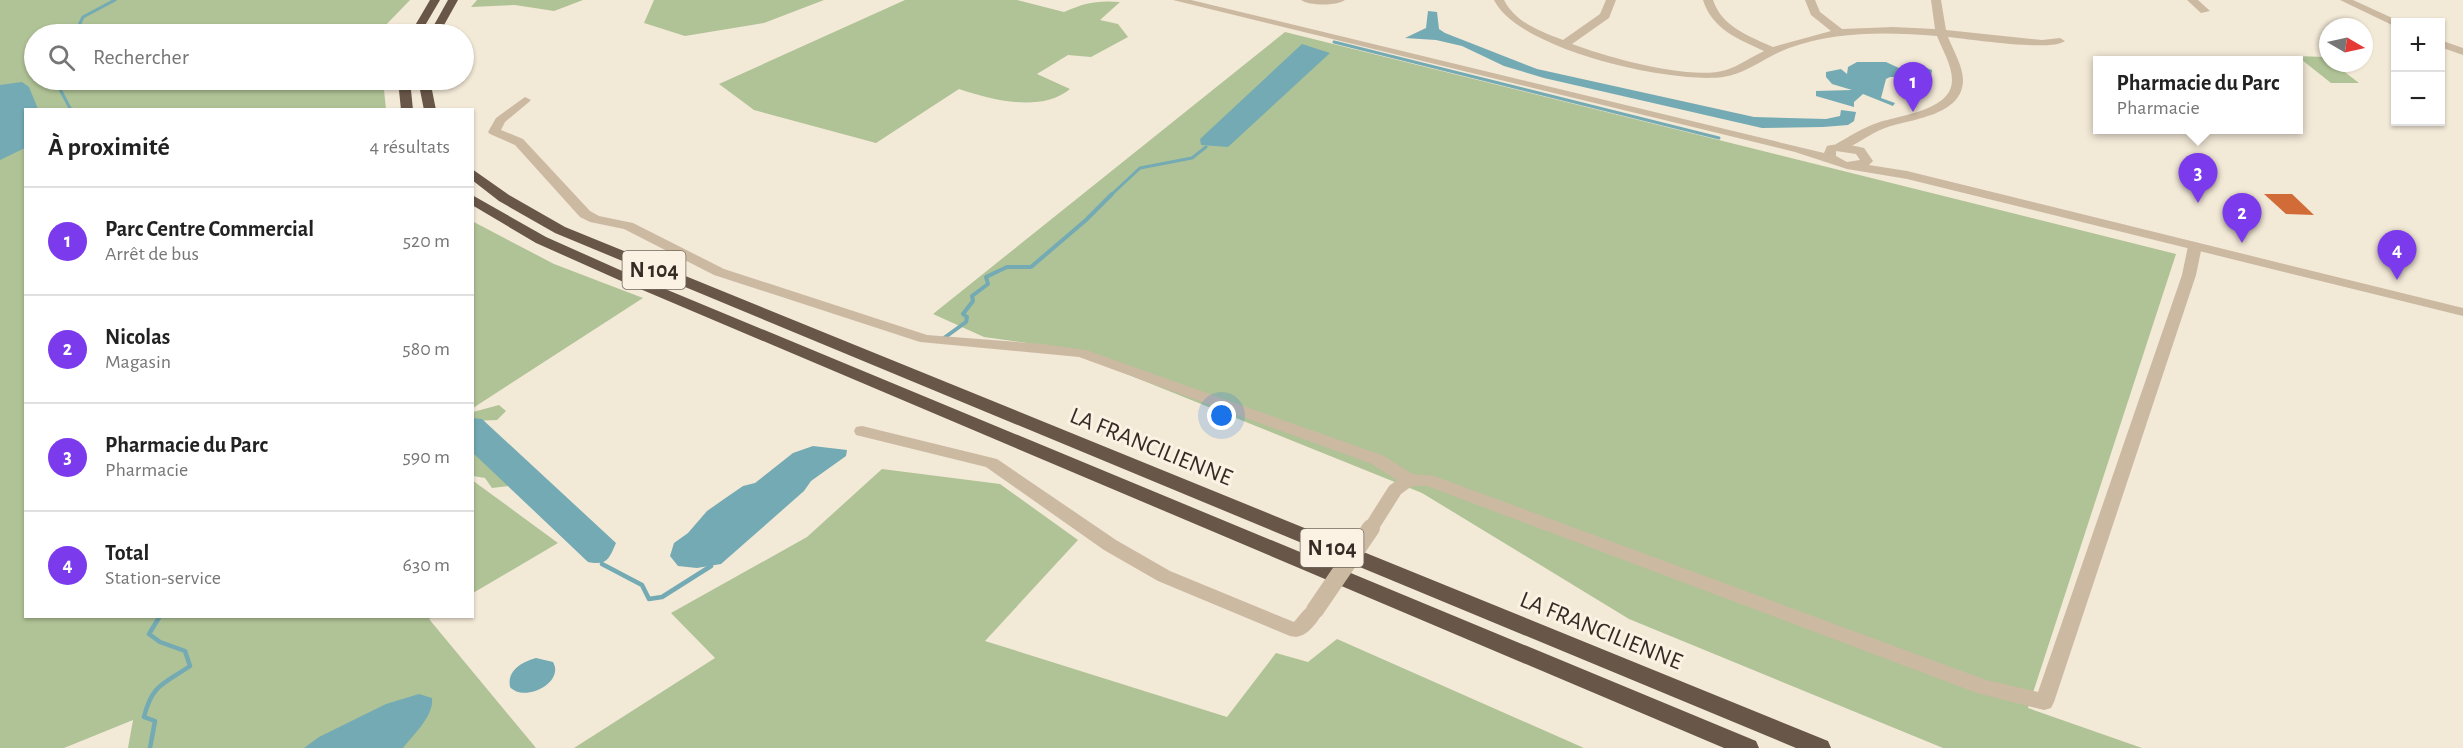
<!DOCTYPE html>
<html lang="fr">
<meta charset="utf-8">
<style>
body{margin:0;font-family:"Alegreya Sans",sans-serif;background:#f6f6f6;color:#222}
.controls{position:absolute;right:18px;top:18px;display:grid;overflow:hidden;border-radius:0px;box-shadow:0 2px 4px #0004}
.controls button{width:54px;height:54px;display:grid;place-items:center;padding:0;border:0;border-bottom:2px solid #e0e0e0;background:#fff;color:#222;font:30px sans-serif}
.compass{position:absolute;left:2319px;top:18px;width:54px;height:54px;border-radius:50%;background:#fff;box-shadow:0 2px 4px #0004;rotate:99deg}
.you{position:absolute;left:1222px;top:416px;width:21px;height:21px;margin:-15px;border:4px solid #fff;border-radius:50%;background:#1a73e8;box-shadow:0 0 0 9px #1a73e833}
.badge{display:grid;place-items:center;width:39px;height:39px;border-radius:50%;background:#7c3aed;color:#fff;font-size:20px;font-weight:700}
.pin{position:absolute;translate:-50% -50px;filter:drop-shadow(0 2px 3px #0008)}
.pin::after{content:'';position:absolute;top:32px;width:21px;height:18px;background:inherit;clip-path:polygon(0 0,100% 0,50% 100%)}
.popup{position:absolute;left:2093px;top:56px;width:210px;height:78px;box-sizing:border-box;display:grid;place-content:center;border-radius:0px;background:#fff;filter:drop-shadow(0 2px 4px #0005);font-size:20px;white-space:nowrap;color:#767676}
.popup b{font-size:22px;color:#222}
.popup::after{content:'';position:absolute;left:50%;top:100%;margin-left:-12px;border:12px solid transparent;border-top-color:#fff}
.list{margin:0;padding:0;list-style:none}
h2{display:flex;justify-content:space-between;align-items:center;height:78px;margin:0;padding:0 24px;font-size:26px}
h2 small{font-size:20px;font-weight:400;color:#767676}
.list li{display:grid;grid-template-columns:39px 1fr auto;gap:18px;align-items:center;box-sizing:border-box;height:108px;padding:0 24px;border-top:2px solid #e0e0e0}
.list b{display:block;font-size:22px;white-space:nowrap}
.list p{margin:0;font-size:20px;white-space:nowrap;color:#767676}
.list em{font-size:20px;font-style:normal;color:#767676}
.icon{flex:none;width:33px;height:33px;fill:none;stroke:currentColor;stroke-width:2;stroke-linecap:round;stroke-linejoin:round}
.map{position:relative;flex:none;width:2463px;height:748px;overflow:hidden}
.search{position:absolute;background:#fff;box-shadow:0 2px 4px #0004;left:24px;top:24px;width:450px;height:66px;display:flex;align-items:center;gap:15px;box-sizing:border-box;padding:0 21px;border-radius:33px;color:#767676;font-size:22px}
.panel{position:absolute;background:#fff;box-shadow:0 2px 4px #0004;left:24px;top:108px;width:450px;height:510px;border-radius:0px}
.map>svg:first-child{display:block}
.green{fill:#b0c396}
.water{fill:#73aab3}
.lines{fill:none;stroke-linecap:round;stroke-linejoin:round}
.stream-far2{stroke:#73aab3;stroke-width:3}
.stream-far1{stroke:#73aab3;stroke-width:4}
.stream{stroke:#73aab3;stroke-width:4.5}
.building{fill:#d16b37}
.minor{fill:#ccb9a2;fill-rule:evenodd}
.tertiary{fill:#ccb9a2;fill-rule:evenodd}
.trunk{fill:#685648;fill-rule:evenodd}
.minor-bridge{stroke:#ccb9a2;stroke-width:18}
.labels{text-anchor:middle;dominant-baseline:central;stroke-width:6;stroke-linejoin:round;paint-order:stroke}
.shield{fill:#fbf2e3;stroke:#71675e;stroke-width:1.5}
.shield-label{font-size:22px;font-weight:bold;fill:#362c25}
.street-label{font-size:24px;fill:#362c25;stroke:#fbf2e3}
</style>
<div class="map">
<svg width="2463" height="748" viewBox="0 0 2463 748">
<rect width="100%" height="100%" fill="#f3e9d7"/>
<path class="green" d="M 0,0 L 410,0 L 382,29 L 382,34 L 34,34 L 34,80 L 383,80 L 386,109 L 26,110 L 26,616 L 433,617 L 429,619 L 536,748 L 128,748 L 133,720 L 64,748 L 0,748 Z
M 477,0 L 583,0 L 554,11 L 515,5 L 471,7 Z
M 654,0 L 824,0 L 764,23 L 685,36 L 644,23 Z
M 905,0 L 1017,0 L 1064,12 C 1084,3 1097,0 1120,2 L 1100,20 L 1118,24 L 1128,37 L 1091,57 L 1068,55 L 1037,74 L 1070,89 C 1041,113 992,100 959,89 L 876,143 L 754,110 L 719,84 Z
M 1285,32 L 2176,254 L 2028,708 L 2142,748 L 1943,748 L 1629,619 L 1422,493 L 1062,348 L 984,337 L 933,314 Z
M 2297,56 L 2324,57 L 2328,63 L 2333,63 L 2359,83 L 2331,83 Z
M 472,221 L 554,264 L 643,298 L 473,408 Z
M 499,405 L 506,411 L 497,420 L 473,421 L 473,412 Z
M 473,446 L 509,486 L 492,488 L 485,478 L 473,476 Z
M 882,469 L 1000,484 L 1078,540 L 985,641 L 1227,717 L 1276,653 L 1308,662 L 1337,639 L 1584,748 L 574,748 L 715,658 L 671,613 L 807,537 Z
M 472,480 L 558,543 L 473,593 L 472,593 Z"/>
<path class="water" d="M 1428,11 L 1437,12 L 1439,29 L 1445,33 L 1537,69 L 1754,117 L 1826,119 L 1840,116 L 1841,110 L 1856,112 L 1854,121 L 1848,125 L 1823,127 L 1762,128 L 1544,78 L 1504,66 L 1462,46 L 1436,40 L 1405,38 L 1426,28 Z
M 1302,44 L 1330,53 L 1228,147 L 1201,145 L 1200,139 Z
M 1857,62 L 1886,62 L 1899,68 L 1919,65 L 1932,70 L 1931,77 L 1921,84 L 1904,77 L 1890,77 L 1886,79 L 1881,98 L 1895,103 L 1893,106 L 1863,94 L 1854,102 L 1854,107 L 1816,96 L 1816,91 L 1852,90 L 1832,84 L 1826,77 L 1826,72 L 1841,69 L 1847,74 L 1848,67 Z
M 22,82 L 29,87 L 38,109 L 26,110 L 25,148 L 0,160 L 0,85 Z
M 472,418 L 482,419 L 616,543 C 609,559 607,566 588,562 L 473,453 Z
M 813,446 L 847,450 L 846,456 L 811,481 L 804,491 L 721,564 L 697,568 L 678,566 L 670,556 L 674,543 L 688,533 L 707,511 L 727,497 L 743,486 L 755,483 L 793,453 Z
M 536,658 L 553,662 C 565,683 524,703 510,687 C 507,670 522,662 536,658 Z
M 419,694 L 432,698 C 434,716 414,734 403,748 L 304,748 L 319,737 L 386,704 Z"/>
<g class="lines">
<path class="stream-far2" d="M 75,34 L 83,17 L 115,0
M 1334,42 L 1719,138
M 55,80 L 71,110
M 1111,195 L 1140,168 L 1192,158 L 1206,147"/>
<path class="stream-far1" d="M 944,338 L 966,322 L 967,317 L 963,314 L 973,301 L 972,296 L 988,284 L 986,277 L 1007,267 L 1031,267 L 1086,220 L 1112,194"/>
<path class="stream" d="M 602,564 L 642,585 L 649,599 L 662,597 L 711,566
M 150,748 L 155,721 L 144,717 C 152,684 164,684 190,666 L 185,651 L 160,642 L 149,634 L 160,616"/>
</g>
<path class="building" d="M 2264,194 L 2292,194 L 2314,215 L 2286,214 Z"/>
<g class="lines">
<path class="minor" d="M 1301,0 L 1345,0 C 1337,6 1309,6 1301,0 Z
M 1494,0 L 1504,0 C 1515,22 1541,32 1563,40 L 1600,14 L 1606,0 L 1616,0 L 1609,18 L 1572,44 C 1607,57 1690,81 1726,70 C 1739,66 1751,57 1764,51 C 1738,39 1712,29 1703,0 L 1713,0 C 1722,27 1749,36 1773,47 L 1831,31 L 1811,15 L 1805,0 L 1815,0 L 1820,12 L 1842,29 L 1893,27 L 1935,29 L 1931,0 L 1941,0 L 1946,30 L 2042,40 L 2060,38 L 2065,41 C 2051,52 1970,39 1948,37 C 1953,50 1963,66 1963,80 C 1963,116 1910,119 1885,128 C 1870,133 1856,146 1840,151 L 1834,147 L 1836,144 C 1849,137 1862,128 1877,123 C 1899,115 1952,111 1952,80 C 1952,65 1942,49 1937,36 C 1887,32 1837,31 1789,48 C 1767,56 1746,74 1723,77 C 1671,84 1518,50 1494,0 Z
M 2187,0 L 2198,0 L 2210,11 L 2201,13 Z
M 2340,0 L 2353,0 L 2401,22 L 2392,25 Z
M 2440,40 L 2463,48 L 2463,55 L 2440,47 Z
M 525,97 L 531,100 L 529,102 L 505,122 L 501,130 L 523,139 L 590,211 L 599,216 L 633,223 L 724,269 L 927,335 L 1042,344 L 1086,350 L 1384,456 L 1412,474 L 1434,476 L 1986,680 L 2038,692 L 2182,275 L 2188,246 L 2195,242 L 2202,246 L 2196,275 L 2054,702 L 2051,708 L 2044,710 L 1977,693 L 1427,486 L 1412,486 L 1401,494 L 1377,532 L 1365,532 L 1362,528 L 1365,524 L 1389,486 L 1397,480 L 1372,464 L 1079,357 L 920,342 L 714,275 L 624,229 L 590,222 L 580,217 L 515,145 L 490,134 L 488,132 L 496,118 Z
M 862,426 L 997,459 L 1116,540 L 1170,571 L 1294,622 C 1302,613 1308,601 1321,605 L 1324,610 C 1318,622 1305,641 1290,636 L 1158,581 L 1104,550 L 986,467 L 856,435 L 854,431 L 856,427 Z"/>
<path class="tertiary" d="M 1173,0 L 1191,0 L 1824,153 L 1827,146 C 1840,143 1851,145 1864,148 L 1873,161 L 1869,165 L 1907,171 L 2463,308 L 2463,316 L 1907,179 L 1847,169 L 1795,152 ZM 1836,151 L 1856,154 L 1860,160 L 1847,162 L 1836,156 Z"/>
<path class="trunk" d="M 430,0 L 440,0 L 420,34 L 410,34 Z
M 448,0 L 458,0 L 439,34 L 429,34 Z
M 398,80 L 410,80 L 413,110 L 401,110 Z
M 418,80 L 430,80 L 436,110 L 424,110 Z
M 472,169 L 509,195 L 565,227 L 1828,741 L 1831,748 L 1796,748 L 555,233 L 499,201 L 472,180 Z
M 472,195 L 546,237 L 629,274 L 1756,741 L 1759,748 L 1724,748 L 619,280 L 536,243 L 472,205 Z"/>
<path class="minor-bridge" d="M 1315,610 L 1371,528"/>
</g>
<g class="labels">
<g class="shield">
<rect x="622.5" y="251" width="63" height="38" rx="4.5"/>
<rect x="1300.5" y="529" width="63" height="38" rx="4.5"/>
</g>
<g class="shield-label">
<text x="654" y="270">N 104</text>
<text x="1332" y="548">N 104</text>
</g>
<g class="street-label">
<text transform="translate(1151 447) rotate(22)">LA FRANCILIENNE</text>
<text transform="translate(1601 631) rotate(22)">LA FRANCILIENNE</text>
</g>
</g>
</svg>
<div class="controls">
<button>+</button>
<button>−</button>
</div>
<svg class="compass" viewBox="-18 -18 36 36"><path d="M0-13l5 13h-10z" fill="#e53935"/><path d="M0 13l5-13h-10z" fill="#767676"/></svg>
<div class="you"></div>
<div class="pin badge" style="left:1913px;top:112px">1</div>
<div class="pin badge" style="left:2242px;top:243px">2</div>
<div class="pin badge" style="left:2198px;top:203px">3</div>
<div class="popup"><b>Pharmacie du Parc</b>Pharmacie</div>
<div class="pin badge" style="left:2397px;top:280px">4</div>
<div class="search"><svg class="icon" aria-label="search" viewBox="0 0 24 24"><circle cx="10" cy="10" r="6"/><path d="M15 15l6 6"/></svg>Rechercher</div>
<section class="panel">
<h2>À proximité<small>4 résultats</small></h2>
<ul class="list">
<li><span class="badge">1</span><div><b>Parc Centre Commercial</b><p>Arrêt de bus</p></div><em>520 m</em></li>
<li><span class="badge">2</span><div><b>Nicolas</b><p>Magasin</p></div><em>580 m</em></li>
<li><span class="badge">3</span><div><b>Pharmacie du Parc</b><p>Pharmacie</p></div><em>590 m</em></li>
<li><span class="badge">4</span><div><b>Total</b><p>Station-service</p></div><em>630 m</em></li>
</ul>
</section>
</div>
